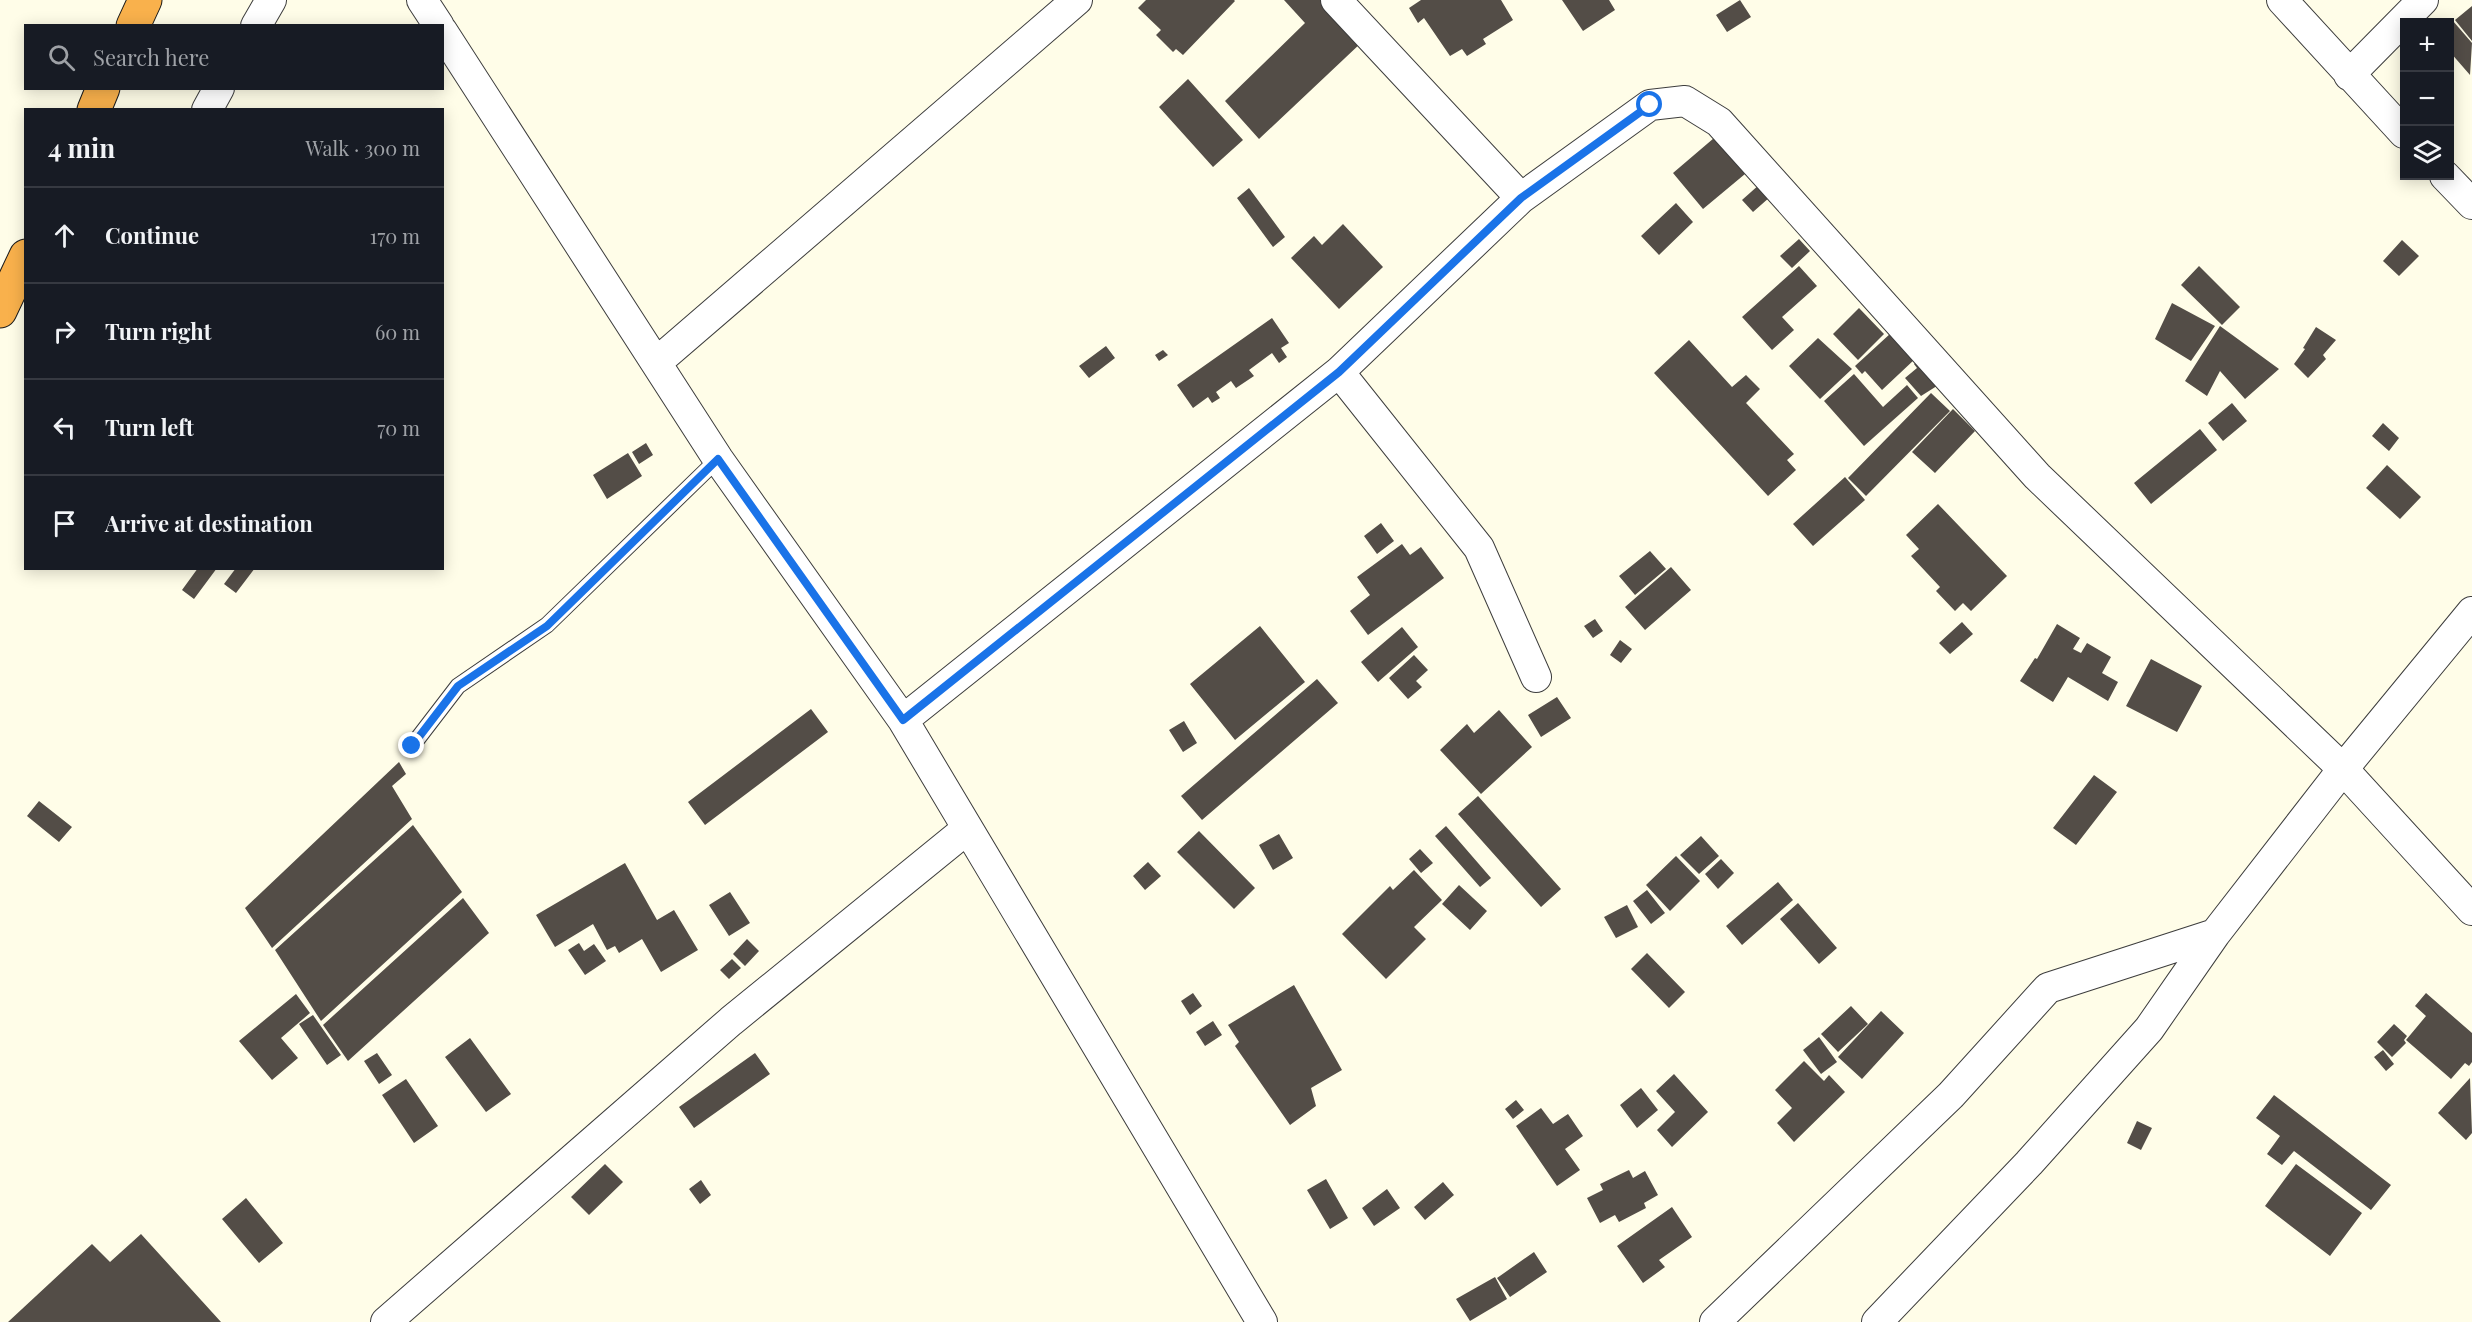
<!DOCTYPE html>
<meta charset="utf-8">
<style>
body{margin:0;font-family:"Playfair Display",serif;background:#242831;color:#f1f3f6}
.controls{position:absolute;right:18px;top:18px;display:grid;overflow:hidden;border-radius:0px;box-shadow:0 3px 15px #0003}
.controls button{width:54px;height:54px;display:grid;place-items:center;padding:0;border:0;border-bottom:2px solid #363941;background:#171b24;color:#f1f3f6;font:30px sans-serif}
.stop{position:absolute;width:18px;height:18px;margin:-14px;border:4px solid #1a73e8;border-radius:50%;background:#fff}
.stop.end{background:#1a73e8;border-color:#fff;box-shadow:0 2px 6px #0008}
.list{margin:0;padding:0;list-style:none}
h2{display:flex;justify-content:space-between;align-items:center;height:78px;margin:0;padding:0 24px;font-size:26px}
h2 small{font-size:20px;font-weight:400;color:#9ea1a6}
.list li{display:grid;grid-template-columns:39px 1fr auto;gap:18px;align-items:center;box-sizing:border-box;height:96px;padding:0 24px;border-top:2px solid #363941}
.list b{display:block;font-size:22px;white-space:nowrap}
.list em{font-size:20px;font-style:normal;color:#9ea1a6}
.icon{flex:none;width:33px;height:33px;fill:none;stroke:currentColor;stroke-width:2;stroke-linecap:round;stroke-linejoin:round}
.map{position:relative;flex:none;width:2472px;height:1322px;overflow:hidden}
.search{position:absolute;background:#171b24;box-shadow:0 3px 15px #0003;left:24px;top:24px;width:420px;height:66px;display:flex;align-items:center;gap:15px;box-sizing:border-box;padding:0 21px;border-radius:0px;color:#9ea1a6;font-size:22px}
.panel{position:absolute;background:#171b24;box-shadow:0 3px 15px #0003;left:24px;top:108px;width:420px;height:462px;border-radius:0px}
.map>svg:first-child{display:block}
.building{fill:#534d47}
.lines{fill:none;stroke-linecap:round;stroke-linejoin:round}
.lane-casing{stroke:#3d3d3d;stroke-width:17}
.street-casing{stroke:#3d3d3d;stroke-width:32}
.highway-casing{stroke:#1b1b1b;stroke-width:35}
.lane{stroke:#fff;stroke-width:15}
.street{stroke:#fff;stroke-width:30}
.highway{stroke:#f9b14c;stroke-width:33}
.route{stroke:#1a73e8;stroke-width:8}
</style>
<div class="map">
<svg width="2472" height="1322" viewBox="0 0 2472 1322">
<rect width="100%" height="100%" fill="#fffde8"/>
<path class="building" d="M 1146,0 L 1234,0 L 1235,1 L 1183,55 L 1176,49 L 1173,52 L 1156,35 L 1161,30 L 1138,8 Z
M 1284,0 L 1322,0 L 1362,42 L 1259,139 L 1225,101 L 1305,23 Z
M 1421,0 L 1501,0 L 1513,20 L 1483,39 L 1486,44 L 1467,56 L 1462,49 L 1450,56 L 1424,18 L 1418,23 L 1409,8 Z
M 1562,0 L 1609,0 L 1615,10 L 1583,31 Z
M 1740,0 L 1751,17 L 1727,32 L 1716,15 Z
M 2472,6 L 2472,41 L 2455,20 Z
M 2453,21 L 2472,43 L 2470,75 L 2450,52 L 2450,25 Z
M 1188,79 L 1243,140 L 1213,167 L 1159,107 Z
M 1714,138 L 1745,174 L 1703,209 L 1673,173 Z
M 1760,184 L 1770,197 L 1753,212 L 1742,200 Z
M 1249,188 L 1285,237 L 1273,247 L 1237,198 Z
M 1676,203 L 1693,222 L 1659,255 L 1641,236 Z
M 1343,224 L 1383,267 L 1339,309 L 1291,258 L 1314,236 L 1322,245 Z
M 1799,239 L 1810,251 L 1792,268 L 1780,256 Z
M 2402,240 L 2419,256 L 2399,276 L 2383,261 Z
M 1799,266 L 1817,286 L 1782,317 L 1794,330 L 1772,350 L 1742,317 Z
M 2199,266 L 2240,307 L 2222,325 L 2181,285 Z
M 2172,303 L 2215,326 L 2191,361 L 2155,339 Z
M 1859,308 L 1884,334 L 1858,360 L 1833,334 Z
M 1272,318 L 1289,343 L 1281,348 L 1287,357 L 1279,363 L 1272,353 L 1249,370 L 1254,376 L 1236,388 L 1231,381 L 1216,392 L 1220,398 L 1212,403 L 1208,397 L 1193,408 L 1177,385 Z
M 2220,326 L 2279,369 L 2245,399 L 2220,371 L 2207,396 L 2185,381 Z
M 2316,327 L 2336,340 L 2323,355 L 2326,359 L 2308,378 L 2294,364 L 2305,349 L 2303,348 Z
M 1891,333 L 1915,359 L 1882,390 L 1865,371 L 1862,374 L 1855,366 Z
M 1818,338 L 1852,369 L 1820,399 L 1789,366 Z
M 1689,340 L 1732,387 L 1746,375 L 1760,389 L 1746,403 L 1794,454 L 1787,460 L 1796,470 L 1768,496 L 1654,373 Z
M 1106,346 L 1115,358 L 1089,378 L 1079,366 Z
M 1163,350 L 1168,355 L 1159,361 L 1155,355 Z
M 1919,359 L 1940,384 L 1921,396 L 1905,378 L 1917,368 L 1914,364 Z
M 1854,374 L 1883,407 L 1907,385 L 1918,398 L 1864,446 L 1824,401 Z
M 1931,393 L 1950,411 L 1866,496 L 1848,478 Z
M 2232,403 L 2247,421 L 2223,441 L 2208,423 Z
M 1953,409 L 1975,431 L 1935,473 L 1912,452 Z
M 2383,423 L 2399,438 L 2389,451 L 2372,436 Z
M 2200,429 L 2217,450 L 2151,504 L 2134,483 Z
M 646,443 L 653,455 L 639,464 L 632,452 Z
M 628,453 L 642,476 L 607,499 L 593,475 Z
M 2387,465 L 2421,497 L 2400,519 L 2366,488 Z
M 1845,477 L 1865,500 L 1813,546 L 1793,524 Z
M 1938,504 L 2007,576 L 1971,611 L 1963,603 L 1955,611 L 1936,591 L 1940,587 L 1911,556 L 1919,549 L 1906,535 Z
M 1381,523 L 1394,541 L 1377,554 L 1364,536 Z
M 1402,544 L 1410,555 L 1421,547 L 1444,578 L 1368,635 L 1350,611 L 1370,595 L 1357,577 Z
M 1650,551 L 1666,569 L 1635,595 L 1619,576 Z
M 1671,567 L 1691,590 L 1645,630 L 1625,607 Z
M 198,568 L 217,568 L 194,599 L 182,590 Z
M 236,568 L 255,568 L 236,593 L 224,584 Z
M 1595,619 L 1603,631 L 1593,638 L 1584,626 Z
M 1962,622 L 1973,634 L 1950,654 L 1939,643 Z
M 2057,624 L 2080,638 L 2073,649 L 2081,653 L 2087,643 L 2111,657 L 2102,673 L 2118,682 L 2108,701 L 2068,677 L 2053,702 L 2020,681 L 2035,658 L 2037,659 Z
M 1260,626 L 1305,682 L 1235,740 L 1190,684 Z
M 1402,627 L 1418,647 L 1378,682 L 1361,662 Z
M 1620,640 L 1632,649 L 1621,663 L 1610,655 Z
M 1414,655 L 1428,670 L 1416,681 L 1422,687 L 1408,699 L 1389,678 Z
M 2151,659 L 2202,686 L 2177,732 L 2126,706 Z
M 1317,679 L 1338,703 L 1202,820 L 1181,796 Z
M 1557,697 L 1571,718 L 1541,737 L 1528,715 Z
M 811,709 L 828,732 L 705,825 L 688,802 Z
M 1499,710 L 1532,747 L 1481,794 L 1440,750 L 1467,724 L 1474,733 Z
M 1184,721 L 1197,743 L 1183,752 L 1169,730 Z
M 399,762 L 406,774 L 392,786 L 412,819 L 272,948 L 245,908 Z
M 2094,775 L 2117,792 L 2076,845 L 2053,828 Z
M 1478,796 L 1561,889 L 1541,907 L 1458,814 Z
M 39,801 L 72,827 L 59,842 L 27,816 Z
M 413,825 L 462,892 L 321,1021 L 275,950 Z
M 1446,826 L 1491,878 L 1480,887 L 1435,836 Z
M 1199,831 L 1255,888 L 1234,909 L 1177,852 Z
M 1279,834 L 1293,858 L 1273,870 L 1259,845 Z
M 1701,836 L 1719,856 L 1699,874 L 1680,855 Z
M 1420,849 L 1433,863 L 1421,873 L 1409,859 Z
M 1676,856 L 1700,881 L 1670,911 L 1646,885 Z
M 1721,859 L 1734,873 L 1718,889 L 1705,874 Z
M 1148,862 L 1161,876 L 1145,890 L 1133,876 Z
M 625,863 L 657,920 L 674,910 L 698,950 L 661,972 L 642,939 L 619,953 L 615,946 L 607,950 L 593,924 L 555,947 L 536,915 Z
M 1414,870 L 1442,900 L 1414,927 L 1426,939 L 1386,979 L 1342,934 L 1390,886 L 1393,890 Z
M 1778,882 L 1793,900 L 1742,945 L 1726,926 Z
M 1459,885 L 1487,911 L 1470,930 L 1442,904 Z
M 1647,890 L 1665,913 L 1651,924 L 1633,901 Z
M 730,892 L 750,923 L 729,936 L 709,905 Z
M 463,898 L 489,933 L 348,1061 L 323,1025 Z
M 1798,903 L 1837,948 L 1819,964 L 1780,919 Z
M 1627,905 L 1638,927 L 1616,938 L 1604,917 Z
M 747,939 L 759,951 L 745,966 L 733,954 Z
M 579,943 L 584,951 L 594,944 L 606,961 L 585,975 L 568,950 Z
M 1647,953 L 1685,992 L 1669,1008 L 1631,969 Z
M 732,959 L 741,968 L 729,979 L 720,970 Z
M 1294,985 L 1342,1070 L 1311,1088 L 1316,1106 L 1290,1125 L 1235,1046 L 1239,1042 L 1228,1025 Z
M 1193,993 L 1202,1006 L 1190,1015 L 1181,1001 Z
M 2426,993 L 2472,1033 L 2472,1062 L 2469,1066 L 2465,1063 L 2451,1079 L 2406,1040 L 2426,1016 L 2415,1006 Z
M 296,994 L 310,1013 L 281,1038 L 298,1058 L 272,1080 L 239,1041 Z
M 1851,1006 L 1868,1024 L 1838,1052 L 1821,1034 Z
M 1881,1011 L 1904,1033 L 1862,1079 L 1838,1057 Z
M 313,1015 L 341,1055 L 327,1065 L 299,1024 Z
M 1213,1021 L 1222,1035 L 1205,1046 L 1196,1032 Z
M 2394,1024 L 2407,1036 L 2404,1040 L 2406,1043 L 2392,1057 L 2377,1042 Z
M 1819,1037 L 1837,1062 L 1821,1074 L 1803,1050 Z
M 470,1038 L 511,1094 L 486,1112 L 445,1057 Z
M 2383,1050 L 2394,1064 L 2386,1071 L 2374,1057 Z
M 377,1053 L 392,1075 L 379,1084 L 364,1061 Z
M 755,1053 L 770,1074 L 694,1128 L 679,1107 Z
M 1804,1061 L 1824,1081 L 1829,1075 L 1845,1092 L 1794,1142 L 1777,1123 L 1792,1108 L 1775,1090 Z
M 1674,1074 L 1708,1112 L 1672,1147 L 1657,1130 L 1675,1112 L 1656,1091 Z
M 2470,1078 L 2472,1133 L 2466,1140 L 2438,1113 Z
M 406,1079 L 438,1126 L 414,1143 L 382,1095 Z
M 1641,1088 L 1658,1110 L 1637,1128 L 1620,1105 Z
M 2274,1095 L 2391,1185 L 2371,1210 L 2294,1151 L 2282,1165 L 2267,1154 L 2280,1136 L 2256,1118 Z
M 1516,1100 L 1524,1110 L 1513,1119 L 1505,1109 Z
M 1541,1108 L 1553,1124 L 1568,1114 L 1583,1136 L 1565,1149 L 1580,1170 L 1557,1186 L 1516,1126 Z
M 2137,1121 L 2152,1128 L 2141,1150 L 2127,1143 Z
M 605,1164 L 623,1182 L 589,1215 L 571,1197 Z
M 2296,1164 L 2362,1213 L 2330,1256 L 2265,1206 Z
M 1629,1170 L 1633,1178 L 1645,1171 L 1658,1195 L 1644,1203 L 1646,1208 L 1619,1222 L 1615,1215 L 1600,1223 L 1587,1198 L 1603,1190 L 1600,1184 Z
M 1326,1179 L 1348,1218 L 1330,1229 L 1307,1190 Z
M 701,1180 L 711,1195 L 700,1204 L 689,1189 Z
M 1443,1182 L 1454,1195 L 1425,1220 L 1414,1207 Z
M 1387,1189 L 1400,1208 L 1374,1226 L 1362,1208 Z
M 246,1198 L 283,1243 L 259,1263 L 222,1219 Z
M 1672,1207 L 1692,1237 L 1659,1260 L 1665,1267 L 1643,1283 L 1617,1246 Z
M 141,1234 L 221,1322 L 8,1322 L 92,1244 L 110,1262 Z
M 1534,1252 L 1547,1272 L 1510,1297 L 1497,1278 Z
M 1495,1277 L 1507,1299 L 1470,1321 L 1456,1299 Z"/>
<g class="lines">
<g class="lane-casing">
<path id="lane" d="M 412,746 L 458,686 L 547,625 L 718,459"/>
</g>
<g class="street-casing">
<path id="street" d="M 422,0 L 439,26
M 1336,0 L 1521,198
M 2282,0 L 2404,133
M 256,26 L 271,0
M 442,31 L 718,459 L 903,720 L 1339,372 L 1521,198 L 1650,105 L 1685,101 L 1719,122 L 2037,476 L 2343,769 L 2472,910
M 2349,75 L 2423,0
M 207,110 L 219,88
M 2445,176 L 2472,204
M 657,362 L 1077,0
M 1339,372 L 1479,548 L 1536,677
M 903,720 L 1262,1322
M 386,1322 L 731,1021 L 967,829
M 1715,1322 L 1951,1095 L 2048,988 L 2215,934
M 1877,1322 L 2029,1163 L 2149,1029 L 2215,934 L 2343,769 L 2472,612"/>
</g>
<g class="highway-casing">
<path id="highway" d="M 133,26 L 145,0
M 94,110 L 103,88
M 0,311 L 26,256"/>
</g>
<use href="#lane" class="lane"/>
<use href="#street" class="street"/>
<use href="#highway" class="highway"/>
</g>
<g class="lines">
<path class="route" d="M 412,746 L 458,686 L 547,626 L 718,459 L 903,720 L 1339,372 L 1521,198 L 1650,105"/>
</g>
</svg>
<div class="controls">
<button>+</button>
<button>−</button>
<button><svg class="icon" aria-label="layers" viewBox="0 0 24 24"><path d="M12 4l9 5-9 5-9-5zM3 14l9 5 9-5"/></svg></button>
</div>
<div class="stop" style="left:1650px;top:105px"></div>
<div class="stop end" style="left:412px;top:746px"></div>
<div class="search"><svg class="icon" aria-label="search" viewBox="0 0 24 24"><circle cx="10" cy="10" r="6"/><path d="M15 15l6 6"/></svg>Search here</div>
<section class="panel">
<h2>4 min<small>Walk · 300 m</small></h2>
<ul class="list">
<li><svg class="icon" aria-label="ahead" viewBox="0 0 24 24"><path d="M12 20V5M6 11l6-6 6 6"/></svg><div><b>Continue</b></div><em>170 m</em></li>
<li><svg class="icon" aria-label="right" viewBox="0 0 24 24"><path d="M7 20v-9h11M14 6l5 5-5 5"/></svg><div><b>Turn right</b></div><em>60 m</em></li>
<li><svg class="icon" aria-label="left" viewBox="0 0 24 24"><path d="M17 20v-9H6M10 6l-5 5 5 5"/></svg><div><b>Turn left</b></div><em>70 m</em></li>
<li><svg class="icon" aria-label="arrive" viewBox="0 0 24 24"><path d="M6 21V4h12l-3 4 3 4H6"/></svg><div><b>Arrive at destination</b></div></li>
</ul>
</section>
</div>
